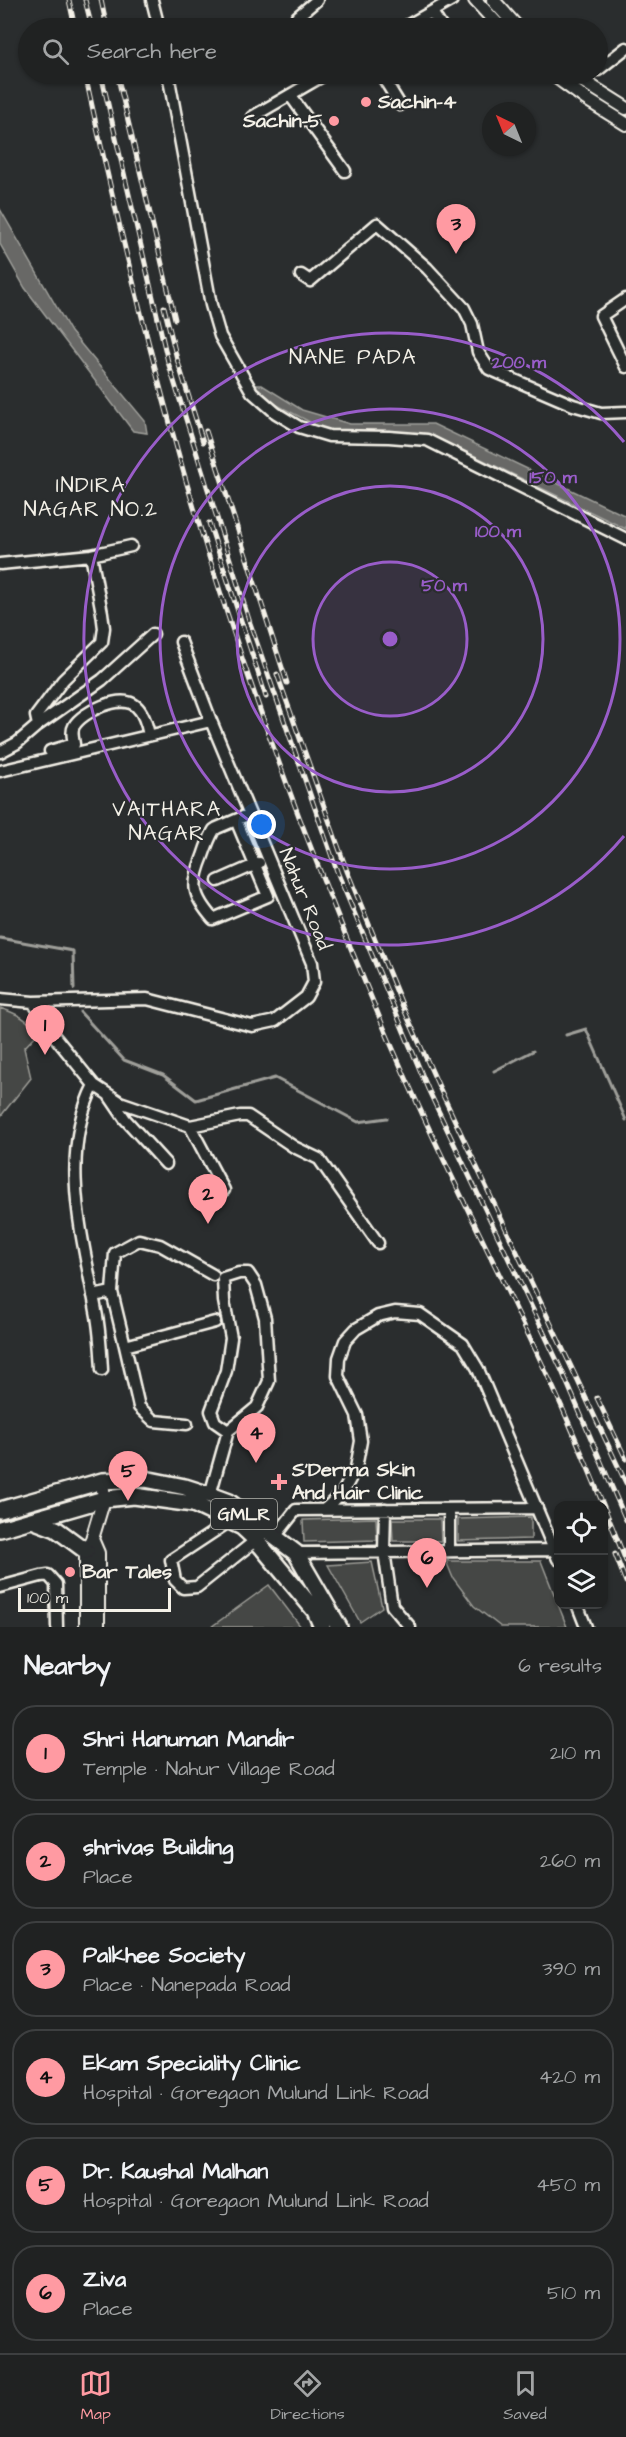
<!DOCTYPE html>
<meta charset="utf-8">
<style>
body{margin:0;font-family:"Architects Daughter",sans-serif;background:#282a2a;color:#f1f3f6}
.controls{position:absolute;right:18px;bottom:18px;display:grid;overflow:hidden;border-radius:12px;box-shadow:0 2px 4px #0004}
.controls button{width:54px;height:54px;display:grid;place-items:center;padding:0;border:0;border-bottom:2px solid #3d3f40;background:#202222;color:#f1f3f6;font:30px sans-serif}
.compass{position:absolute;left:482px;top:102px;width:54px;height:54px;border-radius:50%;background:#202222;box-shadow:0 2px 4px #0004;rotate:317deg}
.scale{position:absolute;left:18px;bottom:15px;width:153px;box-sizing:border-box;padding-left:6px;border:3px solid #f4f1e8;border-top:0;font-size:16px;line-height:21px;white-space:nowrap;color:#f4f1e8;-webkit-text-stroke:4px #2a2d2e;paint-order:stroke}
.you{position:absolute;left:262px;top:825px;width:21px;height:21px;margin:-15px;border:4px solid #fff;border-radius:50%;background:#1a73e8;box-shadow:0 0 0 9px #1a73e833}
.badge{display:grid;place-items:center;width:39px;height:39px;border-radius:50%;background:#ff9aa2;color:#111;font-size:20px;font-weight:700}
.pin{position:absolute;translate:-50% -50px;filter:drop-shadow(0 2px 3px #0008)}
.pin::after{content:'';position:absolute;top:32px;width:21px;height:18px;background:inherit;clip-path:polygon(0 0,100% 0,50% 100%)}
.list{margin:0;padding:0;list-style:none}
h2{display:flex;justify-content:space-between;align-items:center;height:78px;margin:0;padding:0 24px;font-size:26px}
h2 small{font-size:20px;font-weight:400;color:#a2a4a5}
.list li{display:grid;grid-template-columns:39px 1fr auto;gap:18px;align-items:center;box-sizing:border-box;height:96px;margin:0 12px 12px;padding:0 12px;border:2px solid #3d3f40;border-radius:24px}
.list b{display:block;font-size:22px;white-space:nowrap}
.list p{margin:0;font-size:20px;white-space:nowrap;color:#a2a4a5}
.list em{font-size:20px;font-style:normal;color:#a2a4a5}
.icon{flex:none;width:33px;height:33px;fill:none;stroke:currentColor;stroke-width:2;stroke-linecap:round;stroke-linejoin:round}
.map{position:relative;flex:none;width:626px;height:1627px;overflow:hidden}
.search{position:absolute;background:#202222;box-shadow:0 2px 4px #0004;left:18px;right:18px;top:18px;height:66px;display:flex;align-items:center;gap:15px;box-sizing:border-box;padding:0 21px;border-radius:33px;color:#a2a4a5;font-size:22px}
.sheet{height:726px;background:#202222}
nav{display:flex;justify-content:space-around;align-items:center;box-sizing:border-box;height:84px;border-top:2px solid #3d3f40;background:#202222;font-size:16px;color:#a2a4a5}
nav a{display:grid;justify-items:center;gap:3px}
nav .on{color:#ff9aa2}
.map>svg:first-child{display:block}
.green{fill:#444645;stroke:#9c9c96;stroke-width:1.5}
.water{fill:#676866;stroke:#9f9f9a;stroke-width:1.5}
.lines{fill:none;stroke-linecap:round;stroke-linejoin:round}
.stream{stroke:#9f9f9a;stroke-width:3}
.minor-tunnel{stroke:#484a4a;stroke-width:10;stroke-dasharray:10 5;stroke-linecap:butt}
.minor-casing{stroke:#f4f1e8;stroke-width:15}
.tertiary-casing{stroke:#f4f1e8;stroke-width:16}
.primary-casing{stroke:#f4f1e8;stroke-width:20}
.minor{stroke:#2a2d2e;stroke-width:10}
.tertiary{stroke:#2a2d2e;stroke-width:12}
.primary{stroke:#2a2d2e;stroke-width:15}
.rail-casing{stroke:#f4f1e8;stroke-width:5}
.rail{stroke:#2a2d2e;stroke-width:3;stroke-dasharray:9;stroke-linecap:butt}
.ring{fill:none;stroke:#995dc9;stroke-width:3}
.poi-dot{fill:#ff9aa2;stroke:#2a2d2e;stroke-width:2}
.labels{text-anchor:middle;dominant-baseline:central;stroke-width:4.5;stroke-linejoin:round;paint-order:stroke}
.shield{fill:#2a2d2e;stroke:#b7b6b0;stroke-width:1.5}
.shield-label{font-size:18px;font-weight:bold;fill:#f4f1e8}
.poi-label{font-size:20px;font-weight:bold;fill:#f4f1e8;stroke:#2a2d2e;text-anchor:start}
.street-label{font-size:20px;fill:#f4f1e8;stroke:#2a2d2e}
.neighbourhood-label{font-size:21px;letter-spacing:1.5px;fill:#f4f1e8;stroke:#2a2d2e}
.centre{fill:#995dc9;stroke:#2a2d2e;stroke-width:3}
.ring-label{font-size:18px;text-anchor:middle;font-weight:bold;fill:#995dc9;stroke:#2a2d2e;stroke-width:4.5;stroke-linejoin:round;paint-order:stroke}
</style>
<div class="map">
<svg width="626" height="1627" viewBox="0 0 626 1627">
<rect width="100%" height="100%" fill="#2a2d2e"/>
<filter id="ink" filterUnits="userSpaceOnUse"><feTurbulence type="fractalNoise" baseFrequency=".0167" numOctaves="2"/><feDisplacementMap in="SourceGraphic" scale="12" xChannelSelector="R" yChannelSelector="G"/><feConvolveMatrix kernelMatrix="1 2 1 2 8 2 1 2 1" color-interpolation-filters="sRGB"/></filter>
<g filter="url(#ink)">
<path class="green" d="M 0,1008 C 15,1013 30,1019 37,1034 L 24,1048 L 31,1078 L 0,1117 Z
M 531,1517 L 531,1539 L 458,1541 L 458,1519 Z
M 376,1518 L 377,1540 L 304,1542 L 303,1520 Z
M 392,1519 L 440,1519 L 441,1541 L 393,1541 Z
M 446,1561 L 541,1561 L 567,1627 L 501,1627 L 474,1606 L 453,1578 Z
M 372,1562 L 382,1607 L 360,1622 L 328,1565 Z
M 269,1585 L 301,1627 L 211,1627 Z"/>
<path class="water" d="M 0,209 L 71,332 L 145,421 L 147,433 L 133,431 L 25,288 L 0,244 Z
M 253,385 L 262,385 L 302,410 L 350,424 L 433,424 L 626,516 L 626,529 L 436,437 L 419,434 L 327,431 L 258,395 Z"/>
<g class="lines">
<path class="stream" d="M 0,938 L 73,951 L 74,989
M 80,1012 L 124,1060 L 163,1075 L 196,1100 L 275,1078 L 358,1122 L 387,1118
M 566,1035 L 586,1029 L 626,1120
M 494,1071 L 533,1051"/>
<path class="minor-tunnel" d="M 199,890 L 218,881"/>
<g class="minor-casing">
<path id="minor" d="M 152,0 L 159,28
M 432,12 L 442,28
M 297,17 L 317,0
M 403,28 L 452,0
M 598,70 L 626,48
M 168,74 L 211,305 L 220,336 L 252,392 L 276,413 L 299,427 L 329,436 L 389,437 L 427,440 L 626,539
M 381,74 L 400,105
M 290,95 L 345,171
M 252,117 L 326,74
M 301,275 L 310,281 L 377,224 L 427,268 L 464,308 L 472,324 L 478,352 L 489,369 L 573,405 L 601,413 L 626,412
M 626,299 L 601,316 L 626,367
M 0,564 L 91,555 L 131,546
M 181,642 L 211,721
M 38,725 L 102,680 L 153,634
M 50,751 L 74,744 C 73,738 71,731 74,726 C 82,712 121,693 136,706 C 144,713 147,725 149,735
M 0,752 L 17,743 L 38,725 L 36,716 L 63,680 L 102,642 L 104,628 L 102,613 L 91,555
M 0,771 L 211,721 L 312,963 L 314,982 L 306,997 L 275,1021 L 252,1026 L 147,999 L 33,1002 L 0,999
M 236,820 L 268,896 L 213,919 C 192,895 191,885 203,856 C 206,847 209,838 214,830 L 217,828 L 250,814
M 218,881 L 259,863
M 33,1002 L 55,1037 L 94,1085 C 58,1155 83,1238 96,1311 C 100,1330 101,1351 102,1370
M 94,1085 L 120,1102 L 190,1126 L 240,1116 L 248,1116 L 294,1147 L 319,1159 L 378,1243
M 110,1097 L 125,1119 L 166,1164
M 190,1126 L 224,1190
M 112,1292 L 125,1346 L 215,1322
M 93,1296 L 112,1292 L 115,1253 L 139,1240 L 160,1245 L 213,1275
M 125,1346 L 139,1407 L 154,1421 L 187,1424
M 210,1495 L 228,1431 L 215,1422 L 211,1411 L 226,1371 L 231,1338 L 224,1301 L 223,1278 L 239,1273 L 248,1273 L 256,1285 L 265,1318 L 269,1381 L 257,1407 L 228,1431
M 385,1509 L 384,1551 L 392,1606 L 410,1627
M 449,1509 L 449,1551
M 324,1510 L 343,1492 L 356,1468 L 361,1441 L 357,1415 L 338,1376 L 339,1358 L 345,1341 L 356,1329 L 378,1316 L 395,1312 L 420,1314 L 463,1344 L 478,1369 L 558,1559
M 230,1521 L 171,1560 L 175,1580 L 183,1588 L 197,1587 L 256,1540
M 274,1538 L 296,1510 L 537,1508
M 296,1553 L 555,1550
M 0,1587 L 41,1576 L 48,1575 L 56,1584 L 57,1627
M 577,1604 L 586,1627"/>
</g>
<g class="tertiary-casing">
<path id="tertiary" d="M 475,0 L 501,28
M 493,0 L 518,28
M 552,74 L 586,99 L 626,124
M 572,74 L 626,108
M 92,1539 L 98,1553 L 98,1627
M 86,1627 L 86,1551 L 92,1539 L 104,1499 L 102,1481"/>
</g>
<g class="primary-casing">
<path id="primary" d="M 0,1510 L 102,1481 L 145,1479 L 185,1487 L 210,1495 L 229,1502 L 296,1553 L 339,1627
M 32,1520 L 56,1529 L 86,1551
M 0,1529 L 104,1499 L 134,1496 L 193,1504 L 242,1527 L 256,1540 L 315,1611 L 322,1627"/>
</g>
<use href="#minor" class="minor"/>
<use href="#tertiary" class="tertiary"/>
<use href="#primary" class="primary"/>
<g class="rail-casing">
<path id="rail" d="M 69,0 L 75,28
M 85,0 L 92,28
M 101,0 L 107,28
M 85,74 C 115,211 148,349 187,484 C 239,662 304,838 376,1009 C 427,1132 489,1250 545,1370 C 575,1433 600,1497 626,1561
M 101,74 L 168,362 L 250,623 L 338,874 L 428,1089 L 562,1371 L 626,1520
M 117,74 L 175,319
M 164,307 L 177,359 L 203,442
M 206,431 L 287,683
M 209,523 L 266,697
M 277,674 L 347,871 L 403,1007 L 440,1089 L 626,1483
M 597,1398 L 626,1459
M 615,1554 L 626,1582"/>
</g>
<use href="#rail" class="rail"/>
</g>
</g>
<circle cx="390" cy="639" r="77" fill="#995dc9" fill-opacity=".12"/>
<g class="ring">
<circle cx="390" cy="639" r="77"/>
<circle cx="390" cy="639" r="153"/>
<circle cx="390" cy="639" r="230"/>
<path d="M624 836A306 306 0 1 1 624 442"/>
</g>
<g class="poi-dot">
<circle cx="366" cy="102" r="6"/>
<circle cx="334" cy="121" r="6"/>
<path d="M276 1473h6v6h6v6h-6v6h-6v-6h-6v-6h6z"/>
<circle cx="70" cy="1572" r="6"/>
</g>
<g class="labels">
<rect class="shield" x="211" y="1499" width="66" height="30" rx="4.5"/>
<g class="shield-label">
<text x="244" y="1514">GMLR</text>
</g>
<g class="poi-label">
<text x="378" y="102">Sachin-4</text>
<text x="322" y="121" text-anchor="end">Sachin-5</text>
<text x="292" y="1470">S'Derma Skin<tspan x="292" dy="23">And Hair Clinic</tspan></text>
<text x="82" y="1572">Bar Tales</text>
</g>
<g class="street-label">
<text transform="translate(305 899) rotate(68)">Nahur Road</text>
</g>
<g class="neighbourhood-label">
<text x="353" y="357">NANE PADA</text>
<text x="91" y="485">INDIRA<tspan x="91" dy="24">NAGAR NO.2</tspan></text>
<text x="167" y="809">VAITHARA<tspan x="167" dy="24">NAGAR</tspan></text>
</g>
</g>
<circle cx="390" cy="639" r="9" class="centre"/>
<g class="ring-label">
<text x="519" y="368">200 m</text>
<text x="553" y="483">150 m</text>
<text x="498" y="537">100 m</text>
<text x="444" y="591">50 m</text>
</g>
</svg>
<div class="controls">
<button><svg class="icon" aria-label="locate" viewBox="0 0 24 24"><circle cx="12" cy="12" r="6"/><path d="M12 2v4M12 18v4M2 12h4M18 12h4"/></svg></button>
<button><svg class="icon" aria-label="layers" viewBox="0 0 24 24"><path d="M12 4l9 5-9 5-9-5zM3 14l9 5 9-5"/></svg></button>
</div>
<svg class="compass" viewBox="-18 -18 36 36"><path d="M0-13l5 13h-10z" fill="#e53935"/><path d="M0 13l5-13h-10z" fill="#a2a4a5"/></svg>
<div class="scale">100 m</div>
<div class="you"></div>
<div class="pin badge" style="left:45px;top:1055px">1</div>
<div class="pin badge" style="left:208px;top:1224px">2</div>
<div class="pin badge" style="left:456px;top:254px">3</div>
<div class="pin badge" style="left:256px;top:1463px">4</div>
<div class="pin badge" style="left:128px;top:1501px">5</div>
<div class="pin badge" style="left:427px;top:1588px">6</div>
<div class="search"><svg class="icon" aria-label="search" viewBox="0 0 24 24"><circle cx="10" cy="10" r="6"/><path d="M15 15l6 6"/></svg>Search here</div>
</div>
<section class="sheet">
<h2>Nearby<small>6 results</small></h2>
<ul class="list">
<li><span class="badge">1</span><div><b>Shri Hanuman Mandir</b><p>Temple · Nahur Village Road</p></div><em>210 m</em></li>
<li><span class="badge">2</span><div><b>shrivas Building</b><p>Place</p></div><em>260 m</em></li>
<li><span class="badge">3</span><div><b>Palkhee Society</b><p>Place · Nanepada Road</p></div><em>390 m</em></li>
<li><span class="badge">4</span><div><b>Ekam Speciality Clinic</b><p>Hospital · Goregaon Mulund Link Road</p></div><em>420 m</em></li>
<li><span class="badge">5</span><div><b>Dr. Kaushal Malhan</b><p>Hospital · Goregaon Mulund Link Road</p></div><em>450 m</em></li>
<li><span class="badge">6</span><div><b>Ziva</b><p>Place</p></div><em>510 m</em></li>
</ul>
</section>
<nav>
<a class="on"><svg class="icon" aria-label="map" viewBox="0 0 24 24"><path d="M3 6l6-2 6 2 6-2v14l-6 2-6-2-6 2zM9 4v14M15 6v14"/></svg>Map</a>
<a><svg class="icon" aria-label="directions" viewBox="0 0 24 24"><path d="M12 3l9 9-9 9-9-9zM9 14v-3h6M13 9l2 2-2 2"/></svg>Directions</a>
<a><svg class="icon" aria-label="saved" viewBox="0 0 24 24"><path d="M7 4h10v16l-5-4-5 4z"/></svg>Saved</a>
</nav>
